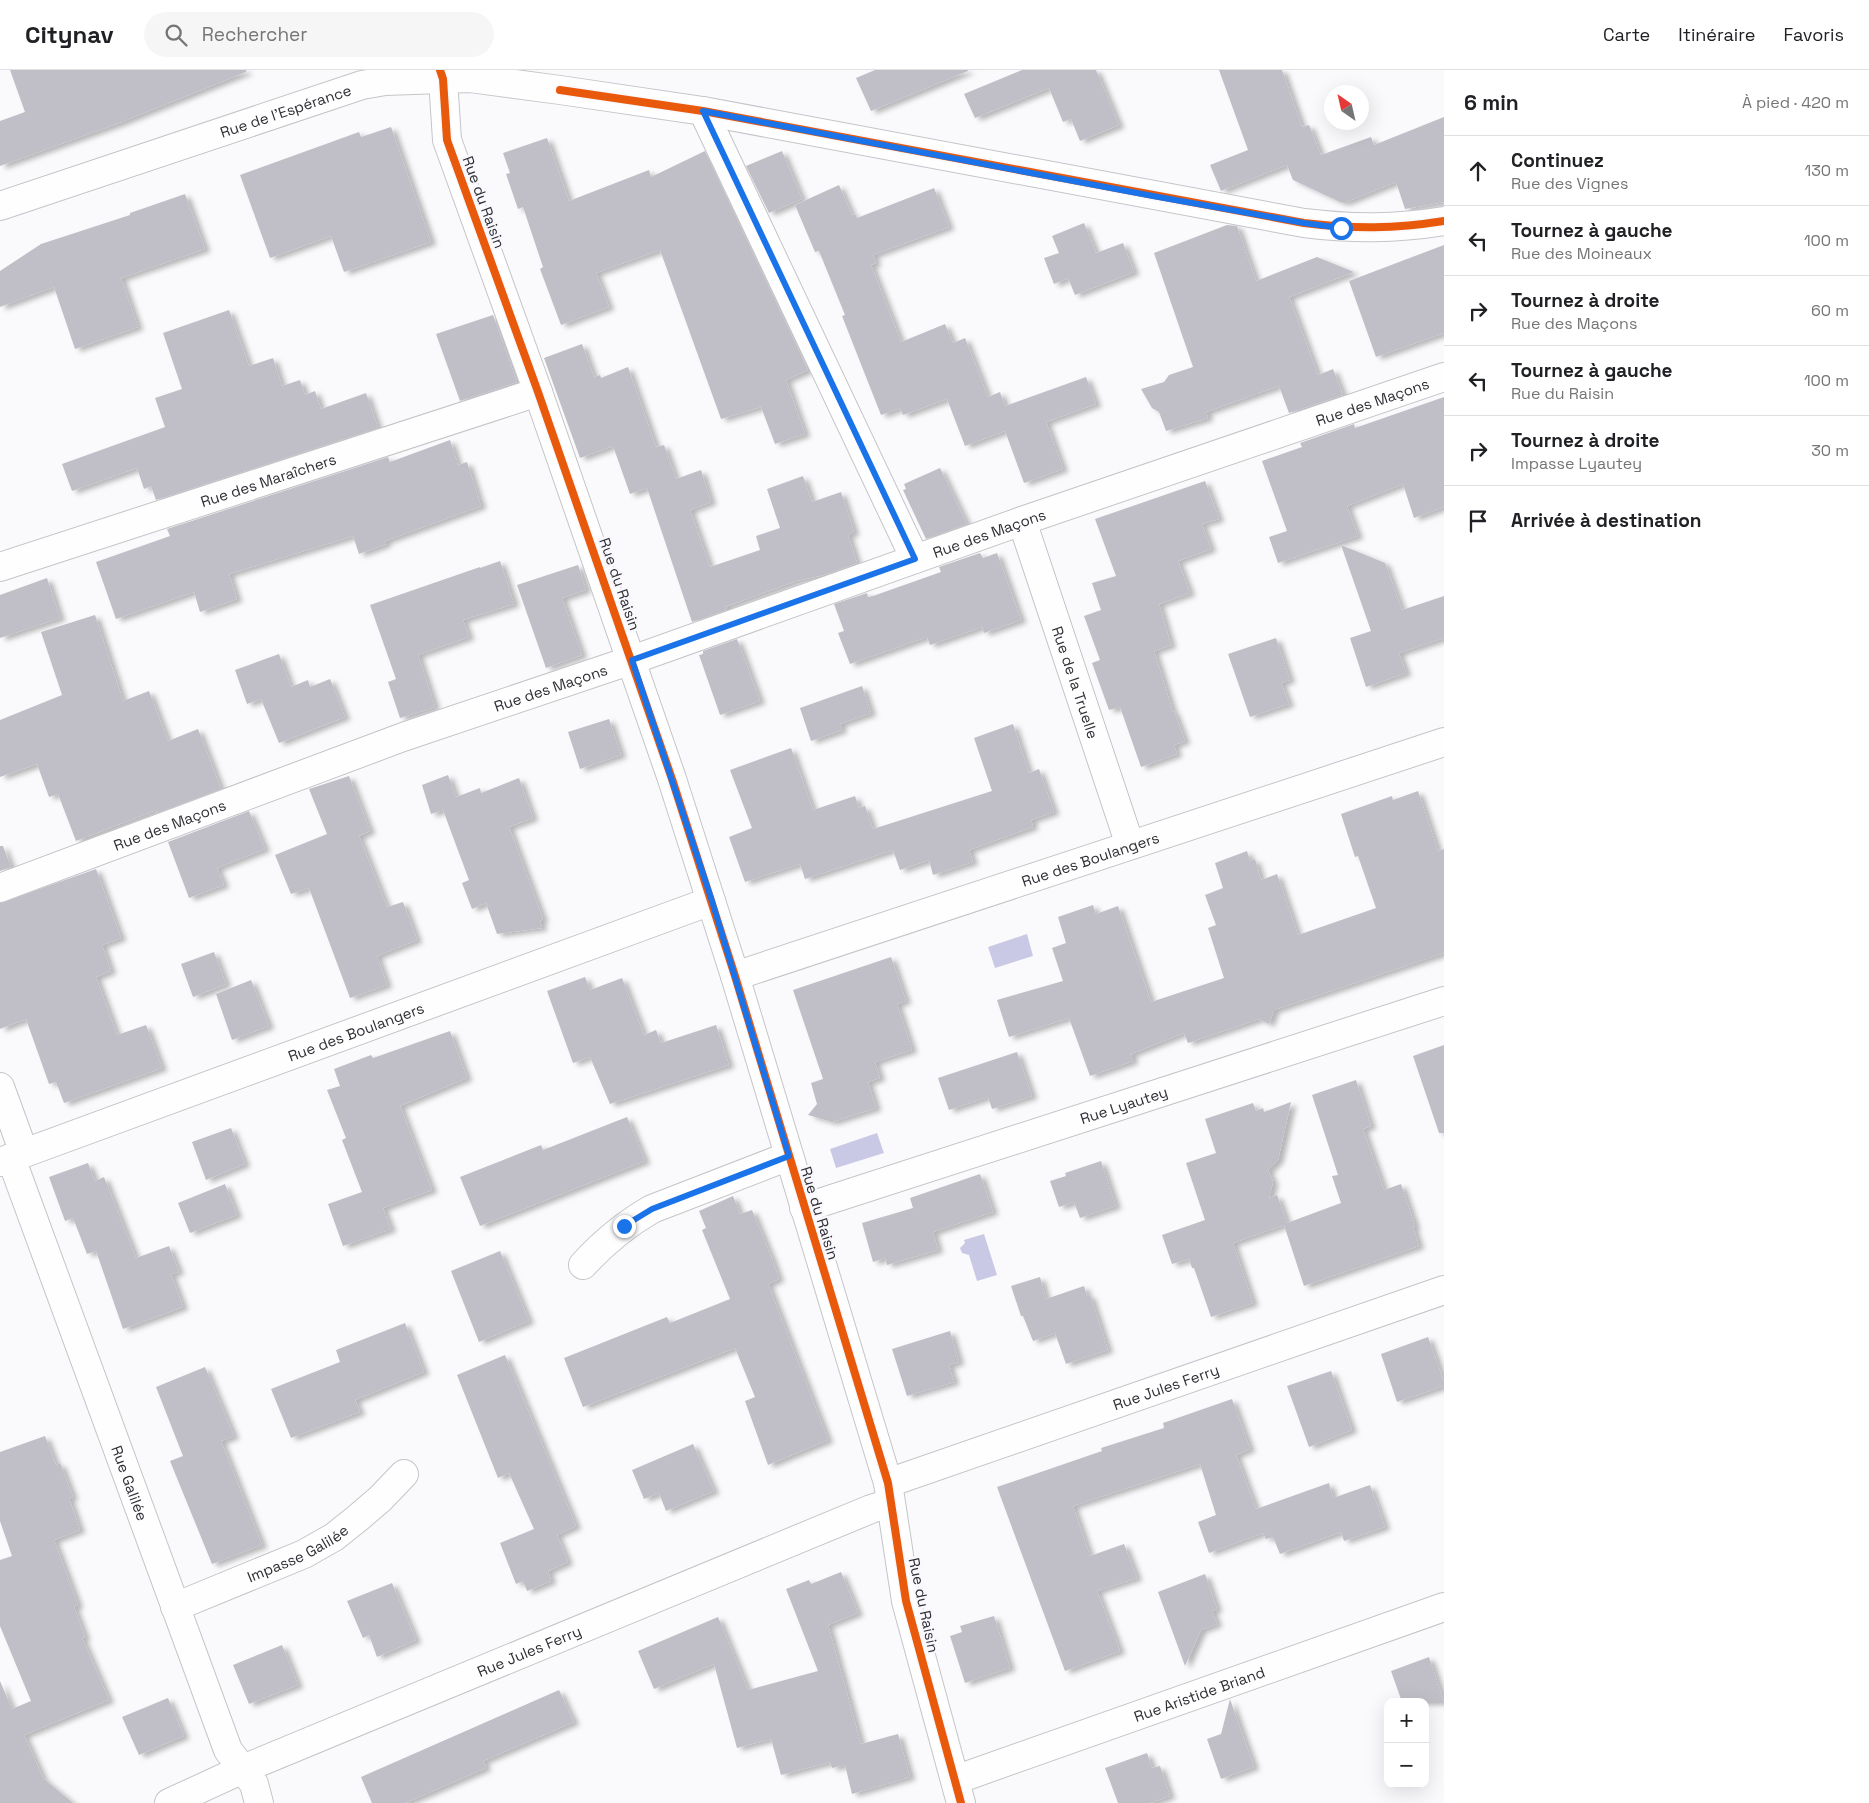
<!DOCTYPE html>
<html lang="fr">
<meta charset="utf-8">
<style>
body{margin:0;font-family:"Space Grotesk",sans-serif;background:#f6f6f6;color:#202124}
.controls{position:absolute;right:15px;bottom:15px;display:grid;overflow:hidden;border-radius:10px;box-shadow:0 5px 20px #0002}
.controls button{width:45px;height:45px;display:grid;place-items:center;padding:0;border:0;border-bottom:1px solid #e0e0e0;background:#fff;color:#202124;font:25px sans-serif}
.compass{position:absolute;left:1324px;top:15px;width:45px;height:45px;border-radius:50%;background:#fff;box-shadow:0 5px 20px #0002;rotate:326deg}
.stop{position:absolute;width:15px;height:15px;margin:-11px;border:4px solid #1a73e8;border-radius:50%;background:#fff}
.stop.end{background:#1a73e8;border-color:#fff;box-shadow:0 1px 5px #0008}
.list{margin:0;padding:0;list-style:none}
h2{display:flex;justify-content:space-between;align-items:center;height:65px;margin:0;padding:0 20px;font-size:21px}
h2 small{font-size:16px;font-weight:400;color:#757577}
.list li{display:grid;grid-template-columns:32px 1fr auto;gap:15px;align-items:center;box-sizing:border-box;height:70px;padding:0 20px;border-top:1px solid #e0e0e0}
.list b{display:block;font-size:19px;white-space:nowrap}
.list p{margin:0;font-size:16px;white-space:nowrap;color:#757577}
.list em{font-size:16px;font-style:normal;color:#757577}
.icon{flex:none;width:28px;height:28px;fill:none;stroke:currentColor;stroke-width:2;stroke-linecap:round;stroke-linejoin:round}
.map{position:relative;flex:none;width:1444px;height:1733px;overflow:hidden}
header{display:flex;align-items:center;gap:30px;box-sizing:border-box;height:70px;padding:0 25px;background:#fff;border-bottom:1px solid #e0e0e0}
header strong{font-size:24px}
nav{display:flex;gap:28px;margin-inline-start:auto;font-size:18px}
.search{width:350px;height:45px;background:#f6f6f6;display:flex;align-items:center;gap:12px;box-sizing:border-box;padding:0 18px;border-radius:28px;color:#757577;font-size:19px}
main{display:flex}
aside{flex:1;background:#fff}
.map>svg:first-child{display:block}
.water{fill:#cac9e5}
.building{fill:#c0bfc7;filter:url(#shadow)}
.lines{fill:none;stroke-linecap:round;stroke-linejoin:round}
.minor-casing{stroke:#c5c5c9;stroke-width:30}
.minor{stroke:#fefeff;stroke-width:28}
.cycleway-casing{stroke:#f9f9fd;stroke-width:11}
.cycleway{stroke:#e8590c;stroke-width:8}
.route{stroke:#1a73e8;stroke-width:6}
.labels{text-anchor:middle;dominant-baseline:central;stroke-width:5;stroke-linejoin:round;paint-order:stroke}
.street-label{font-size:15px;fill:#2e2e34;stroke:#f9f9fd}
</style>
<header>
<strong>Citynav</strong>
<div class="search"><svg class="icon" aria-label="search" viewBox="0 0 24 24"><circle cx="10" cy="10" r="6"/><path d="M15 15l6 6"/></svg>Rechercher</div>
<nav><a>Carte</a><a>Itinéraire</a><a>Favoris</a></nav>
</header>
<main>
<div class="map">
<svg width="1444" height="1733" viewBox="0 0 1444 1733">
<defs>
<filter id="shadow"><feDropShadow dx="5.5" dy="3" stdDeviation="2.5" flood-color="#0004"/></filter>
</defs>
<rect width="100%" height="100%" fill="#fafafc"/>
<path class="water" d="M 1027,864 L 1033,886 L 995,898 L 988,877 Z
M 877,1063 L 884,1083 L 836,1098 L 830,1079 Z
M 984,1164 L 997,1205 L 977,1211 L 969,1185 L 962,1183 L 960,1178 L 965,1173 L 964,1170 Z"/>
<path class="building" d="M 10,0 L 246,0 L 246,2 L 119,53 L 0,96 L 0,51 L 25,42 Z
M 875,0 L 968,0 L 968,1 L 871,41 L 856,8 Z
M 1022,0 L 1096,0 L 1119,55 L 1080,71 L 1071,49 L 1063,52 L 1049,18 L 975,48 L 964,24 Z
M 1219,0 L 1282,0 L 1302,57 L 1309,55 L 1321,85 L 1371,67 L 1374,75 L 1444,47 L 1444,132 L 1405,139 L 1396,112 L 1346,132 L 1340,132 L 1293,110 L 1287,95 L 1221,121 L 1210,95 L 1248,80 Z
M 391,57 L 431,172 L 344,202 L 331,166 L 270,188 L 240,105 L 359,62 L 361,67 Z
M 547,68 L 569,131 L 649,100 L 651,107 L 705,81 L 808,300 L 786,310 L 805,364 L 775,374 L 761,337 L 721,349 L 660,180 L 596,203 L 609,237 L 561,255 L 540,199 L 543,197 L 523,137 L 518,139 L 506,104 L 510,103 L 503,83 Z
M 782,81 L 802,129 L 769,143 L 746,96 Z
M 839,115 L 852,145 L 855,144 L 857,148 L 934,118 L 949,157 L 873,185 L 876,193 L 871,195 L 901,272 L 945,254 L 953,273 L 965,268 L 988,327 L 1000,322 L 1005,336 L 1086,307 L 1096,334 L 1046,352 L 1063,399 L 1024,413 L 1005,361 L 965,376 L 947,329 L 903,345 L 900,338 L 881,345 L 842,246 L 845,245 L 819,181 L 815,182 L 795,135 Z
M 185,124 L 205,179 L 121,208 L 138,257 L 75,279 L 54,217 L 0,237 L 0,201 L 41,174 L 130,145 L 130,143 Z
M 1084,153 L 1096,183 L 1123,173 L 1134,202 L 1075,225 L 1068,208 L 1054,214 L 1044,188 L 1059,183 L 1052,166 Z
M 1227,155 L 1237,156 L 1256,211 L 1317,187 L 1354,202 L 1289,227 L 1318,305 L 1333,299 L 1343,325 L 1289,343 L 1279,316 L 1206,342 L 1208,348 L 1166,361 L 1159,342 L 1152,338 L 1141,319 L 1164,312 L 1169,305 L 1193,297 L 1154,183 Z
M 1444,175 L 1444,263 L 1376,287 L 1349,211 Z
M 229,240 L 249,296 L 273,288 L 282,316 L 300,310 L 305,325 L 315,321 L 321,339 L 366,323 L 378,358 L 156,430 L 151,416 L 144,419 L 137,398 L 72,421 L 62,394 L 165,357 L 155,328 L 182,319 L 163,263 Z
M 493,245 L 517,312 L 460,331 L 436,264 Z
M 582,274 L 594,307 L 600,305 L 601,308 L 628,297 L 656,377 L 664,375 L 676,409 L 701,400 L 711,432 L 690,440 L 710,497 L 760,480 L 756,466 L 780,458 L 767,419 L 803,406 L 812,432 L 841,422 L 854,462 L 848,465 L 857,493 L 824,505 L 796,511 L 725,537 L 727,540 L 692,552 L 647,418 L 630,424 L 613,376 L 580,388 L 544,288 Z
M 1444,327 L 1444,437 L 1414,448 L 1403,414 L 1347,436 L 1358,466 L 1278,493 L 1269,467 L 1287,461 L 1262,391 L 1302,377 L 1300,373 L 1354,354 L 1355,358 Z
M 450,370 L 458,395 L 467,392 L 481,436 L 385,471 L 386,474 L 359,484 L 353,466 L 229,504 L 237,529 L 200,542 L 194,522 L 116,549 L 96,492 L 170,466 L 167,459 L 388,387 L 390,392 Z
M 940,398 L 967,454 L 926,469 L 903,420 L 906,419 L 904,414 Z
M 1205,411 L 1219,449 L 1202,454 L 1211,479 L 1178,491 L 1190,523 L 1159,534 L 1171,575 L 1154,581 L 1173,642 L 1174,641 L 1185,671 L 1174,675 L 1177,684 L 1141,697 L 1120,637 L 1109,640 L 1092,593 L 1100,590 L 1084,546 L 1101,540 L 1092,513 L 1116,506 L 1095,449 Z
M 1341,475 L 1385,493 L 1402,540 L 1444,526 L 1444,568 L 1399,583 L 1406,603 L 1366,617 L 1350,568 L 1371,561 Z
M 980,483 L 983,488 L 997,483 L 1021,550 L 984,563 L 982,557 L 930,575 L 927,567 L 850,594 L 838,563 L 844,561 L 834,534 L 867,523 L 868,527 L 873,526 L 941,502 L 939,497 Z
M 500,491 L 514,534 L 463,550 L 469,567 L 418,585 L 435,637 L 400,648 L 388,612 L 396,609 L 370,535 L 480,497 L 480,498 Z
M 578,495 L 586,520 L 562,528 L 582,585 L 546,598 L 517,515 Z
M 47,508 L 60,548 L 0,568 L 0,525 Z
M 95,545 L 123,631 L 149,621 L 168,671 L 198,659 L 221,719 L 157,743 L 156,740 L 76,771 L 58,724 L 49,727 L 37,694 L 0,707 L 0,650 L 62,625 L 41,562 Z
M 1276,568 L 1290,610 L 1281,613 L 1289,634 L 1250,647 L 1228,584 Z
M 737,569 L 760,631 L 720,645 L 699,585 L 703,584 L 703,581 Z
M 279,584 L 291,617 L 308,610 L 310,617 L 330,609 L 345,647 L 279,673 L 261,629 L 247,634 L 235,600 Z
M 862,616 L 871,643 L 840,654 L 842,660 L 811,671 L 800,638 Z
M 609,649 L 621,685 L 580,699 L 568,662 Z
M 1013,654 L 1029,703 L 1039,699 L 1054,742 L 1031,750 L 1033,757 L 969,780 L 973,792 L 933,805 L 929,790 L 900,800 L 893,780 L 805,809 L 800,794 L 745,812 L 729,767 L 752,758 L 730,700 L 791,678 L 813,740 L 855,726 L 859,738 L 865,736 L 873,759 L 992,721 L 974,668 Z
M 448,705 L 456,727 L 480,718 L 481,723 L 519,708 L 533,748 L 509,757 L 543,849 L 540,851 L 542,858 L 497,864 L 486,833 L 472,839 L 462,813 L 469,810 L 443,740 L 431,744 L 422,715 Z
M 349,706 L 370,761 L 359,766 L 387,837 L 403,832 L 417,870 L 377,886 L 387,915 L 350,928 L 309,818 L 291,824 L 275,785 L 327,764 L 309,719 Z
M 1418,721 L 1438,781 L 1444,779 L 1444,883 L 1274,940 L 1269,954 L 1259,949 L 1188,973 L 1184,963 L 1131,984 L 1133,991 L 1090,1006 L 1069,948 L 1009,967 L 997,930 L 1063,911 L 1052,878 L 1066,873 L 1058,847 L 1093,835 L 1096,844 L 1118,836 L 1151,932 L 1224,908 L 1208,858 L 1216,855 L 1205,825 L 1223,818 L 1215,793 L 1247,781 L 1250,791 L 1255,789 L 1261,810 L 1277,804 L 1298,865 L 1376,838 L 1358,786 L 1355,787 L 1341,744 L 1392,726 L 1393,730 Z
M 249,741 L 265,779 L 217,798 L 224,815 L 189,828 L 168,772 Z
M 0,776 L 3,776 L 11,797 L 0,801 Z
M 96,799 L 121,868 L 102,875 L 111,901 L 96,907 L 117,965 L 146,955 L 162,998 L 64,1033 L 56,1012 L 49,1014 L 26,949 L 0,959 L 0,833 Z
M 214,882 L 226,914 L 193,927 L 181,894 Z
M 891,887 L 906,931 L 897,934 L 912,980 L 875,992 L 880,1008 L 868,1012 L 876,1038 L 832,1052 L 808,1045 L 817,1034 L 811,1013 L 823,1009 L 793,920 Z
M 585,907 L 590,920 L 622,908 L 644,965 L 656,960 L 661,973 L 716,955 L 729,995 L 610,1034 L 590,987 L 573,993 L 547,921 Z
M 251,910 L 269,956 L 232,970 L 216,924 Z
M 450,961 L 467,1008 L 400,1036 L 432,1120 L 383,1138 L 391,1159 L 343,1176 L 328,1134 L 362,1122 L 342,1070 L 346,1068 L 327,1020 L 340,1016 L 334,999 L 371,985 L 373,988 Z
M 1444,975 L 1444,1063 L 1439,1063 L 1413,986 Z
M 1017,982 L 1032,1026 L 992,1039 L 988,1027 L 949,1040 L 938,1008 Z
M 1356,1010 L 1371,1056 L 1363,1059 L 1384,1120 L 1401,1114 L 1415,1156 L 1413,1157 L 1419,1176 L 1304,1216 L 1284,1155 L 1233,1173 L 1253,1233 L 1211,1247 L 1194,1198 L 1192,1198 L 1189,1189 L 1172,1194 L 1162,1165 L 1205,1150 L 1186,1093 L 1216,1083 L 1205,1049 L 1253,1033 L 1256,1041 L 1263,1038 L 1264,1042 L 1291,1032 L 1278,1090 L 1268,1100 L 1273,1112 L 1269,1128 L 1277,1125 L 1287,1153 L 1341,1133 L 1332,1106 L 1338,1105 L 1312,1025 Z
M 627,1047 L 645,1091 L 480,1156 L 460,1107 L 541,1075 L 543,1080 Z
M 231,1058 L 245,1094 L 206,1110 L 192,1072 Z
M 1101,1091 L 1116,1136 L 1080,1148 L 1074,1132 L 1059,1137 L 1050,1111 L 1066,1106 L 1065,1103 Z
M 88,1093 L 95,1111 L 104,1107 L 136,1188 L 169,1176 L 179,1202 L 171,1204 L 183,1237 L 123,1259 L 96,1181 L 87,1184 L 73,1148 L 65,1151 L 49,1107 Z
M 980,1104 L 993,1142 L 933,1162 L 938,1180 L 887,1195 L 885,1188 L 873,1192 L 862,1153 L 913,1138 L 910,1128 Z
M 225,1114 L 237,1145 L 190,1163 L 178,1133 Z
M 733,1126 L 740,1144 L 752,1140 L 772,1189 L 779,1209 L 768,1214 L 828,1370 L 768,1395 L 745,1331 L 755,1327 L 735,1278 L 583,1337 L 564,1288 L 667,1247 L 670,1253 L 730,1229 L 702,1160 L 706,1158 L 699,1141 Z
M 500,1181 L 529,1251 L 479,1272 L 451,1201 Z
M 1040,1207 L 1046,1229 L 1084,1216 L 1087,1226 L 1090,1225 L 1108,1280 L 1066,1294 L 1055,1263 L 1033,1271 L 1023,1246 L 1021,1246 L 1011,1216 Z
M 405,1253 L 424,1302 L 355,1330 L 360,1342 L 291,1368 L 271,1319 L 340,1292 L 336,1280 Z
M 950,1261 L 959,1292 L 949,1295 L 954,1312 L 907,1326 L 892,1279 Z
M 1428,1267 L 1444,1312 L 1444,1316 L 1397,1332 L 1381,1284 Z
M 505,1285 L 576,1456 L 557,1465 L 568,1492 L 548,1501 L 551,1511 L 527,1521 L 523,1511 L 516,1514 L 500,1473 L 534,1459 L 509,1403 L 498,1408 L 457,1305 Z
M 205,1297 L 234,1366 L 221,1371 L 262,1475 L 212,1494 L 170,1391 L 183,1386 L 156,1317 Z
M 1331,1301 L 1352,1360 L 1309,1377 L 1287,1316 Z
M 1232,1329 L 1250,1379 L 1236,1385 L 1256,1439 L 1329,1413 L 1333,1428 L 1370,1415 L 1385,1457 L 1344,1471 L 1341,1462 L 1280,1484 L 1273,1467 L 1266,1469 L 1263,1463 L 1209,1483 L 1198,1452 L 1216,1445 L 1200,1394 L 1073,1436 L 1090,1486 L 1124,1474 L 1137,1508 L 1097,1521 L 1120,1581 L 1065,1601 L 997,1417 L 1102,1381 L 1101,1378 L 1164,1358 L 1163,1353 Z
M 45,1366 L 56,1395 L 60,1393 L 73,1427 L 69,1428 L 80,1460 L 54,1470 L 78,1535 L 74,1537 L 85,1567 L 82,1568 L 109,1630 L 24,1665 L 43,1708 L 73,1733 L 0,1733 L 0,1611 L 12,1639 L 31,1631 L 0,1556 L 0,1490 L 12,1486 L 0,1451 L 0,1382 Z
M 693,1374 L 714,1421 L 666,1441 L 659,1423 L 644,1429 L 632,1400 Z
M 841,1502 L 858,1543 L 828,1555 L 861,1674 L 898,1664 L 910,1707 L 852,1724 L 845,1695 L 832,1698 L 830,1692 L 781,1705 L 771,1669 L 737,1678 L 714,1594 L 654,1619 L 638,1581 L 718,1547 L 748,1620 L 818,1601 L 786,1519 L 809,1510 L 811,1514 Z
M 1205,1504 L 1217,1539 L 1212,1541 L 1217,1554 L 1201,1560 L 1185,1596 L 1158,1522 Z
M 392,1513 L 416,1570 L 377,1587 L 369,1565 L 363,1568 L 347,1531 Z
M 994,1546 L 1010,1598 L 965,1613 L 950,1566 L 962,1562 L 960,1556 Z
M 282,1575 L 298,1615 L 249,1634 L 233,1595 Z
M 1429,1587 L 1444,1632 L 1402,1632 L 1391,1601 Z
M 559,1620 L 574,1652 L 483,1691 L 486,1698 L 405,1733 L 372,1733 L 361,1707 Z
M 168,1628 L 184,1666 L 139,1685 L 122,1647 Z
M 1230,1629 L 1254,1697 L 1221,1709 L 1207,1669 L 1221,1664 Z
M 1147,1683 L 1152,1698 L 1160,1696 L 1170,1726 L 1150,1733 L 1118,1733 L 1105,1698 Z"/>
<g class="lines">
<g class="minor-casing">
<g id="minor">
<path d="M 440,0 L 443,9 L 447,70 L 538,322 L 672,709 L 735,906 L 888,1413 L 906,1531 L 961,1733"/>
<path d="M 703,41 L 915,489"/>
<path id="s1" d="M 0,136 L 362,15 L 385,11 L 470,8 L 560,20 L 703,41 L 1304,153 C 1353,159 1395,159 1444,151"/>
<path id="s2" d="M 1022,451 L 1130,775"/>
<path id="s3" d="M 0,497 L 538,322"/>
<path id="s4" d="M 0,818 L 403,667 L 632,590 L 1022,451 L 1444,307"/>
<path id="s5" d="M 735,906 L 1444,672"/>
<path d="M 0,1017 L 24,1083"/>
<path id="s6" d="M 11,1088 L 228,1680 L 254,1714 L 259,1733"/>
<path id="s7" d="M 0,1092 L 711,831"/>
<path id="s8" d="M 804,1138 L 1444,931"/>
<path d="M 583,1195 C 603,1173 626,1154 652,1139 L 789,1086"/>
<path id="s9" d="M 888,1413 L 1444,1220"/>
<path id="s10" d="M 175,1537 L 304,1484 L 334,1467 L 359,1447 L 380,1429 L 404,1404"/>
<path id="s11" d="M 955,1710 L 1444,1537"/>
<path id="s12" d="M 169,1733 L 243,1699 L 871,1439 L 890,1433"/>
</g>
</g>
<use href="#minor" class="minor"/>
<g class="cycleway-casing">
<path id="cycleway" d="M 440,0 L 443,9 L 447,70 L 538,322 L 672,709 L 735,906 L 888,1413 L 906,1531 L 961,1733
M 560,20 L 703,41 L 1304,153 C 1353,159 1395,159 1444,151"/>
</g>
<use href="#cycleway" class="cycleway"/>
</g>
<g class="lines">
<path class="route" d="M 624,1156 L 652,1139 L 789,1086 L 712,831 L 632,590 L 915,489 L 703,41 L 1153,126 L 1304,153 L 1341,158"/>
</g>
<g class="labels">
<g class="street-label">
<text stroke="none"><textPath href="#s1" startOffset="301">Rue de l'Espérance</textPath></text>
<text transform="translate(484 132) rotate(70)">Rue du Raisin</text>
<text stroke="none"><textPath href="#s4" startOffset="1456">Rue des Maçons</textPath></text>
<text stroke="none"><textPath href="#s3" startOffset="282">Rue des Maraîchers</textPath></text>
<text stroke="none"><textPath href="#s4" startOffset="1051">Rue des Maçons</textPath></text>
<text transform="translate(620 514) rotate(71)">Rue du Raisin</text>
<text stroke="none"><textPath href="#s2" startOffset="170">Rue de la Truelle</textPath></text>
<text stroke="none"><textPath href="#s4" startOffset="586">Rue des Maçons</textPath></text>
<text stroke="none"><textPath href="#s4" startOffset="181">Rue des Maçons</textPath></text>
<text stroke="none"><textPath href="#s5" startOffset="374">Rue des Boulangers</textPath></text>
<text stroke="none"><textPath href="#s7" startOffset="379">Rue des Boulangers</textPath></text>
<text stroke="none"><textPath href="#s8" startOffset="336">Rue Lyautey</textPath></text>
<text transform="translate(820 1143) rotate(73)">Rue du Raisin</text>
<text stroke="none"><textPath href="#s9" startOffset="294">Rue Jules Ferry</textPath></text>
<text stroke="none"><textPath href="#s6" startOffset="346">Rue Galilée</textPath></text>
<text stroke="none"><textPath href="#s10" startOffset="134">Impasse Galilée</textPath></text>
<text transform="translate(924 1535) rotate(78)">Rue du Raisin</text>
<text stroke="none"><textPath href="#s12" startOffset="391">Rue Jules Ferry</textPath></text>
<text stroke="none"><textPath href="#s11" startOffset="259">Rue Aristide Briand</textPath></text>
</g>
</g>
</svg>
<div class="controls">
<button>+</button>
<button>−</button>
</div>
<svg class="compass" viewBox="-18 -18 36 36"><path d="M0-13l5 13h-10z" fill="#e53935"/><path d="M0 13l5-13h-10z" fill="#757577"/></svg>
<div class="stop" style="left:1341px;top:158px"></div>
<div class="stop end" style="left:624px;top:1156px"></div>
</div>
<aside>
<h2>6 min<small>À pied · 420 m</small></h2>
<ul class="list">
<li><svg class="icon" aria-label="ahead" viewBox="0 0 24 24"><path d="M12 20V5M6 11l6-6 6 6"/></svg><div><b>Continuez</b><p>Rue des Vignes</p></div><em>130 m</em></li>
<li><svg class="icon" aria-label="left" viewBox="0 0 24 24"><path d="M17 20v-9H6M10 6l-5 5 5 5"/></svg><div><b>Tournez à gauche</b><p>Rue des Moineaux</p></div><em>100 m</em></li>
<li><svg class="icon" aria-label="right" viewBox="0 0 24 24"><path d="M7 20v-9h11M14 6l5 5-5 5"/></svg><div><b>Tournez à droite</b><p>Rue des Maçons</p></div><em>60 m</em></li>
<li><svg class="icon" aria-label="left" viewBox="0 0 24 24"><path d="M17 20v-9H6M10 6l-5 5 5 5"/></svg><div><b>Tournez à gauche</b><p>Rue du Raisin</p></div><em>100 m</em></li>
<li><svg class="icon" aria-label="right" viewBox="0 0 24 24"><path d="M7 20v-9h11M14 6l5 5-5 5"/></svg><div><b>Tournez à droite</b><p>Impasse Lyautey</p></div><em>30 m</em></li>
<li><svg class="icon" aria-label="arrive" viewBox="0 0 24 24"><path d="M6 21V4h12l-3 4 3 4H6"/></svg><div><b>Arrivée à destination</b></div></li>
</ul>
</aside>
</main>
